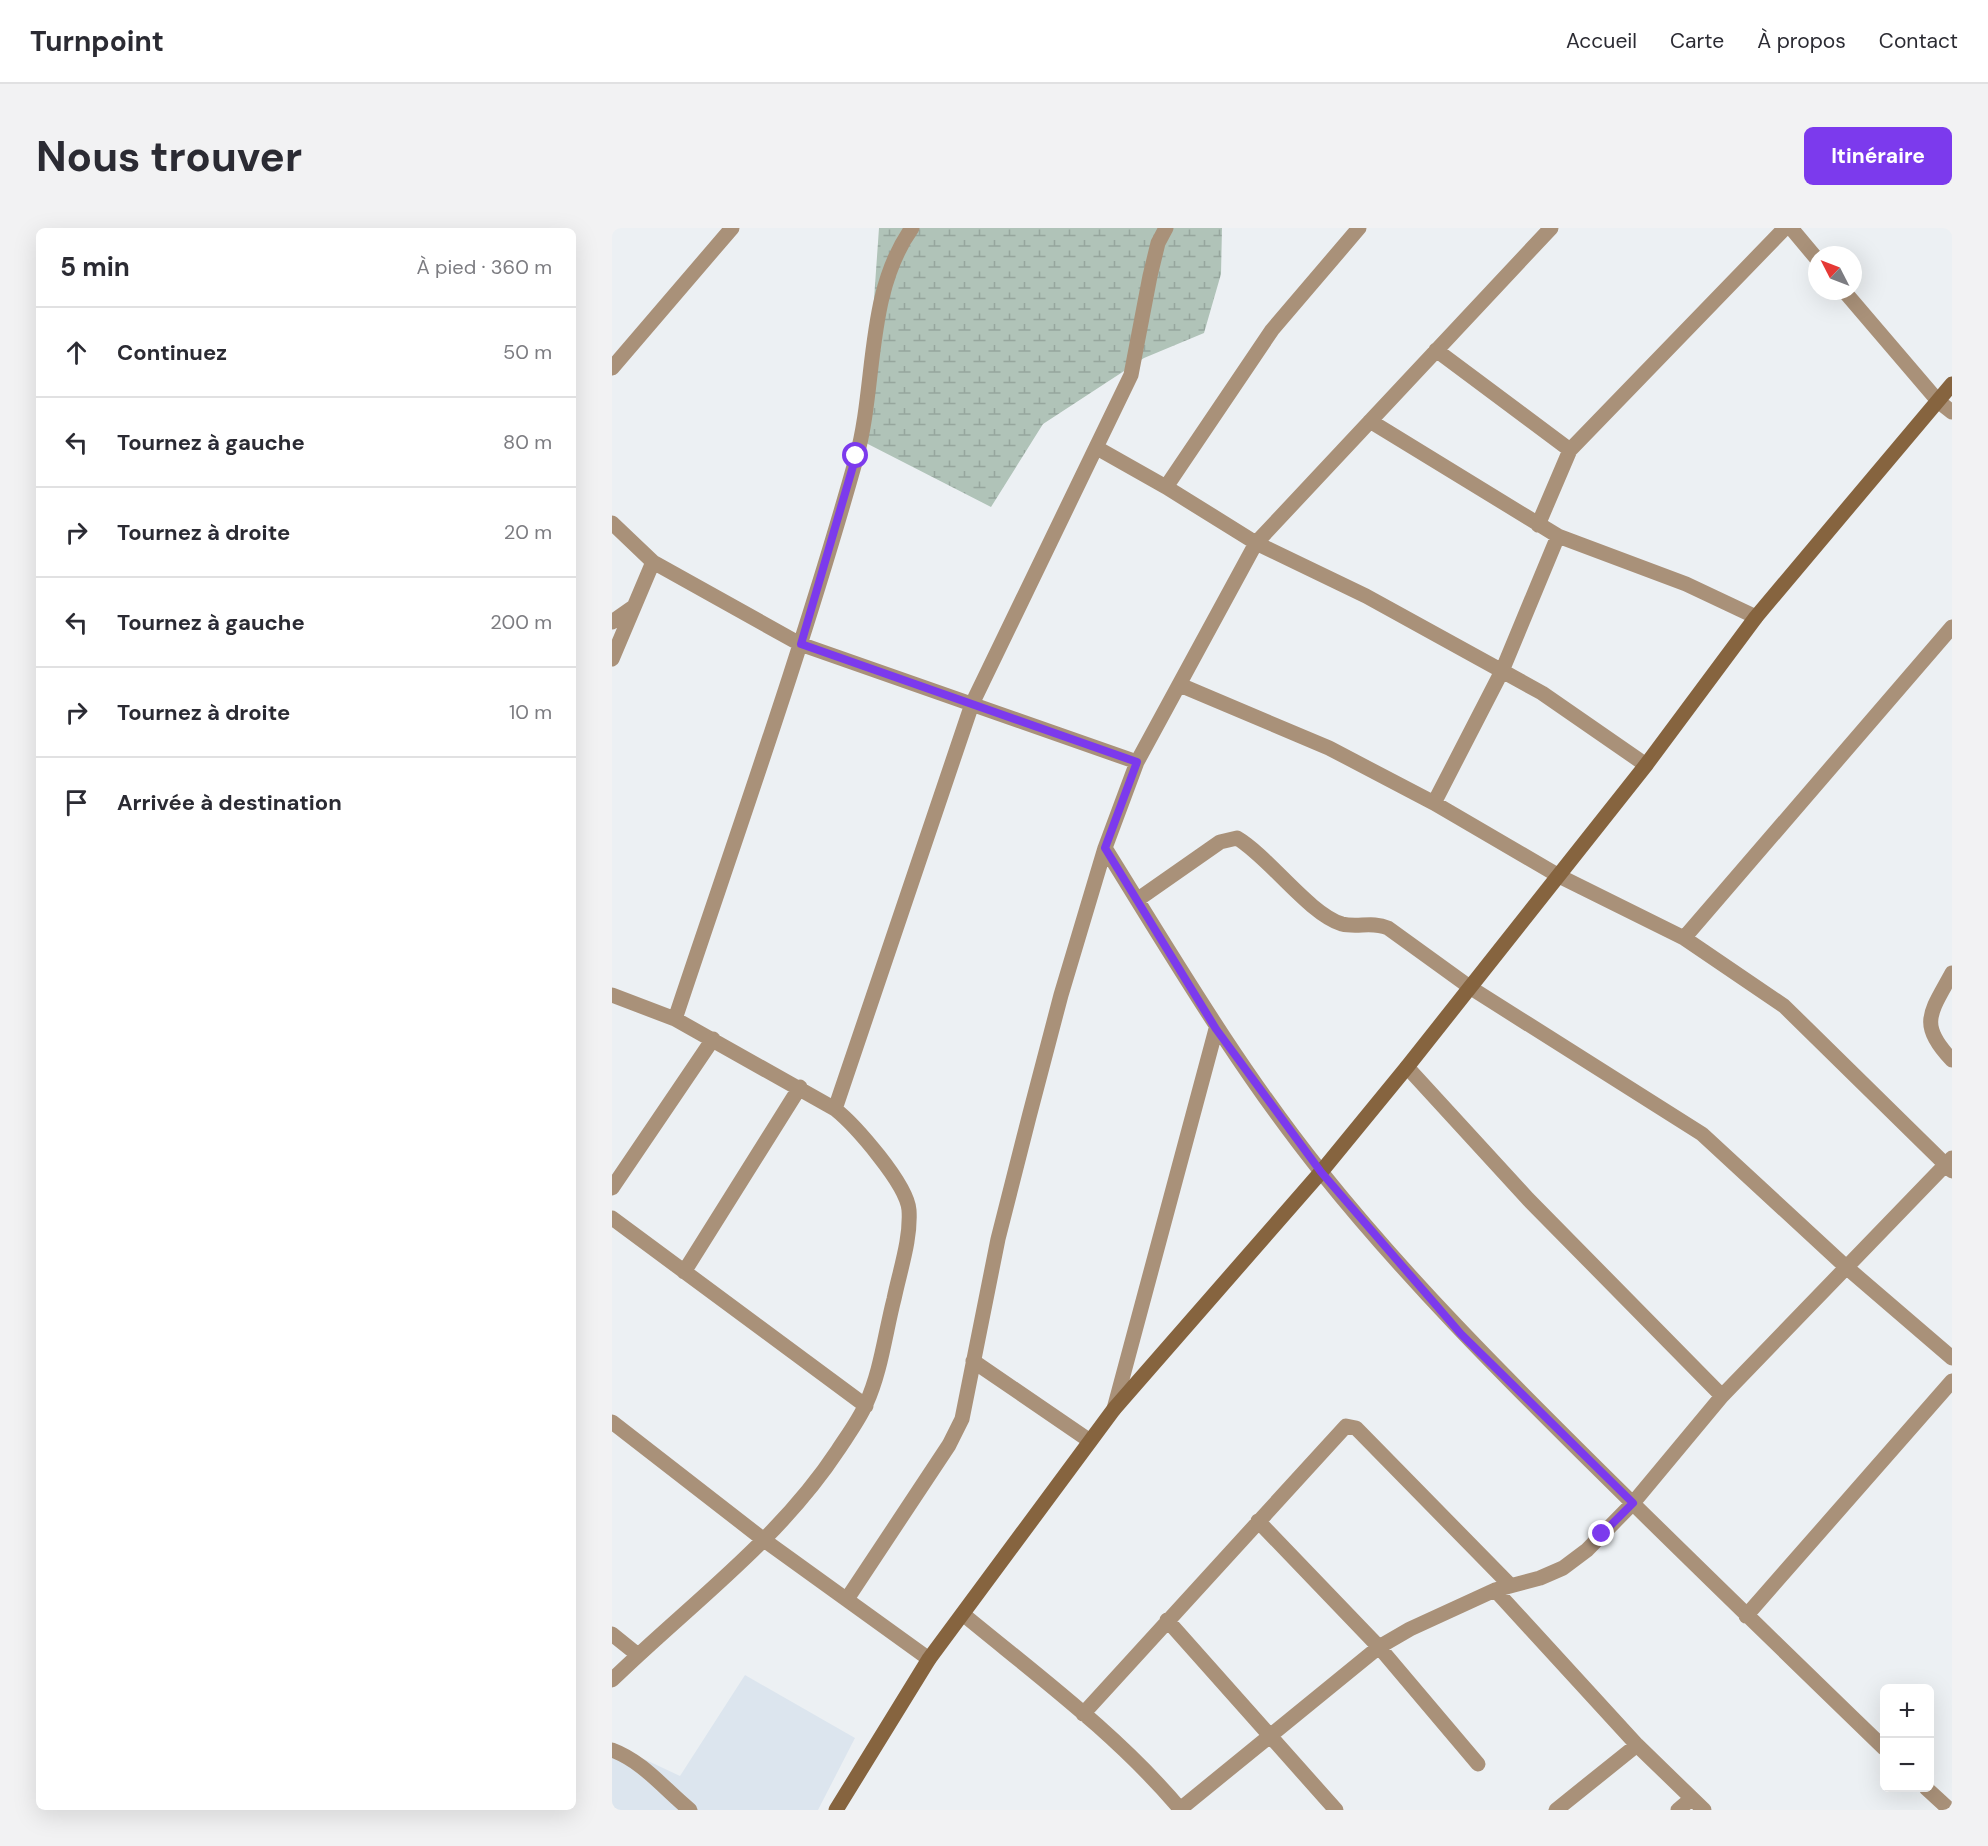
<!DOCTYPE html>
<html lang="fr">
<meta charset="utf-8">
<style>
body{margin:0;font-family:"DM Sans",sans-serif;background:#f2f2f3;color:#2b2b33}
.controls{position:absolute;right:18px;bottom:18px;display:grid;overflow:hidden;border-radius:9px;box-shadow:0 6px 24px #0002}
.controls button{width:54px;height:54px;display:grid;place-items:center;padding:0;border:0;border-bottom:2px solid #e1e1e2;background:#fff;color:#2b2b33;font:30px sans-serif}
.compass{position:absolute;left:1196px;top:18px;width:54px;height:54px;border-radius:50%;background:#fff;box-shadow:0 6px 24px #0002;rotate:312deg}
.stop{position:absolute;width:18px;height:18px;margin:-14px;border:4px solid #7c3aed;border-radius:50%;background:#fff}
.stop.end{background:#7c3aed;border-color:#fff;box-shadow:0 2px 6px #0008}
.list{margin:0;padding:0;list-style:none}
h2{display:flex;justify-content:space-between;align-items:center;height:78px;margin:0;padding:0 24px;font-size:26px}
h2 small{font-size:20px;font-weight:400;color:#7c7c81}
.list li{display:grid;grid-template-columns:39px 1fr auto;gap:18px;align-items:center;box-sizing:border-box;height:90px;padding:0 24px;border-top:2px solid #e1e1e2}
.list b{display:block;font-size:22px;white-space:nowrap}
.list em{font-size:20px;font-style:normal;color:#7c7c81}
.icon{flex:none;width:33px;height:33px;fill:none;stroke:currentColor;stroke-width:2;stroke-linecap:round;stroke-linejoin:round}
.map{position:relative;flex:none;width:1340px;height:1582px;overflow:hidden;border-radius:9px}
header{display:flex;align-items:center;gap:36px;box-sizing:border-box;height:84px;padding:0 30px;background:#fff;border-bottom:2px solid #e1e1e2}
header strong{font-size:28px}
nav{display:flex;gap:33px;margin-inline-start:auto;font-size:21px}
.intro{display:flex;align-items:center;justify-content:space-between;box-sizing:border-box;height:144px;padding:0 36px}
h1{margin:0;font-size:42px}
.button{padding:15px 27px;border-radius:9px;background:#7c3aed;color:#fff;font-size:21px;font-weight:700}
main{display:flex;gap:36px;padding:0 36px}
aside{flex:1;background:#fff;border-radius:9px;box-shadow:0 6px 24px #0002}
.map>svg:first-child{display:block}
.built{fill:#dce5ee}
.wetland{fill:url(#wetland-marsh)}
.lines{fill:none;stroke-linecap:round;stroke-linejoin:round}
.lane{stroke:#a99179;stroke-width:15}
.street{stroke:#a99179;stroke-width:15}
.secondary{stroke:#86643f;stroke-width:15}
.route{stroke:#7c3aed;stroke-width:8}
</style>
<header>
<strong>Turnpoint</strong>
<nav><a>Accueil</a><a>Carte</a><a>À propos</a><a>Contact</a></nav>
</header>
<div class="intro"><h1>Nous trouver</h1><a class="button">Itinéraire</a></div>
<main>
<aside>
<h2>5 min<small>À pied · 360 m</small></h2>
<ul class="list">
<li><svg class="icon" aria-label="ahead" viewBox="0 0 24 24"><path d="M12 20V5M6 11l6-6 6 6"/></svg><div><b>Continuez</b></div><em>50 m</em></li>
<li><svg class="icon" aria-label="left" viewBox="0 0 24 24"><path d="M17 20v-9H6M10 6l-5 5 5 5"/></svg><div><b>Tournez à gauche</b></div><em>80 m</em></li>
<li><svg class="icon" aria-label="right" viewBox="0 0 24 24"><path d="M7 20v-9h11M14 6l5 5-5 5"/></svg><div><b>Tournez à droite</b></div><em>20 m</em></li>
<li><svg class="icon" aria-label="left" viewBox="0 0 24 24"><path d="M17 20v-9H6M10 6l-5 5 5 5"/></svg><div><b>Tournez à gauche</b></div><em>200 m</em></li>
<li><svg class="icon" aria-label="right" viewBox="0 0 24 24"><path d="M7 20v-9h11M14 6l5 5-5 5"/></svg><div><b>Tournez à droite</b></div><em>10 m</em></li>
<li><svg class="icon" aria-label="arrive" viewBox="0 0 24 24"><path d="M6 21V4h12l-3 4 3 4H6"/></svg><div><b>Arrivée à destination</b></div></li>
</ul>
</aside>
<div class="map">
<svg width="1340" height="1582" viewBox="0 0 1340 1582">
<defs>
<pattern id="wetland-marsh" width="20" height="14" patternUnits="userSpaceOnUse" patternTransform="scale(1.5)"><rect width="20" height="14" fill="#b0c3b8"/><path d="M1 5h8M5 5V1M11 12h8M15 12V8" fill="none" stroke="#96a69d"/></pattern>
</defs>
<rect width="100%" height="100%" fill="#ecf0f3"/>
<path class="built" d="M 133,1447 L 243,1510 L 206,1582 L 0,1582 L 0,1516 L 68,1548 Z"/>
<path class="wetland" d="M 267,0 L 610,0 L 609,46 L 592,105 L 532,130 L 431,196 L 379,279 L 252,214 Z"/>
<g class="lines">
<path class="lane" d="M 0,1522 C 32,1534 52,1561 78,1582"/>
<path class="street" d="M 939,0 L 644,315 L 754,368 L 930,465 L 1034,537
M 1179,0 L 1205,31
M 1232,63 L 1326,173 L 1340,184
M 824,122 L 958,222 L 1173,0
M 0,140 L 120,0
M 758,193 L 946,308
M 485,220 L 554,259
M 0,295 L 41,334 L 188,416 L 525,534
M 926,297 L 958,222
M 0,394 L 20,380
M 0,431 L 41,334
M 568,457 L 717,520 L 822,575 L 947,648 L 1072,710 L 1172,778 L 1340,943
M 822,575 L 890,443 L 946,308 L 1074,356 L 1144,389
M 493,620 C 562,731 628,843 710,945 C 795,1051 891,1147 988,1243 C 1082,1336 1177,1428 1272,1520
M 525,672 L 608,614 L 625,610 C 657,629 697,686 730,696 C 746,700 760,693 776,700 L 859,760 L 1090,906 L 1233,1038 L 1340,1130
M 1072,710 L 1340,399
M 1340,745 C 1319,784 1305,796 1340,832
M 0,767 L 63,791 L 223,881 C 243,897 295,956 297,982 C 299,1011 288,1042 282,1071 C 273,1106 269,1143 254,1176 C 247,1192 235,1208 226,1222 C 166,1313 77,1377 0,1452
M 63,791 C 125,605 191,420 244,231 C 265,156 253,66 300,0
M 795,839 L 916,971 L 1110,1168
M 223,881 L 360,476 L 519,147 L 538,48 L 546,15 L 554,0
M 0,960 L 101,811
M 0,990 L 254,1178
M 72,1044 L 188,859
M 361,1133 L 478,1213
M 502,1181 L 604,801
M 0,1194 L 152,1312 L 317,1431
M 646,1293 L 767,1419 L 866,1536
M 883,1362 L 1025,1517 L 1092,1582
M 235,1371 L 337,1217 L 350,1191 L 386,1011 L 417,889 L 449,767 L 493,620 L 525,534 L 644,315 L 554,259 L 660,102 L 747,0
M 352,1387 C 426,1448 507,1508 569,1582
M 1134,1388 L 1340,1153
M 555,1392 L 724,1582
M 0,1406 L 26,1427
M 471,1486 L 734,1198 L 744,1200 L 899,1358
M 1314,1560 L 1338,1582
M 567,1582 L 767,1419 L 798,1401 L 883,1362 L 928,1350 L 951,1340 L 975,1322 L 1021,1275 L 1110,1168 L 1340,930
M 944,1582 L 1025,1517
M 1066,1582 L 1079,1571"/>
<path class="secondary" d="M 224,1582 L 317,1431 L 502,1181 L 709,944 L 795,839 L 1034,537 L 1144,389 L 1340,156"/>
</g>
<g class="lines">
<path class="route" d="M 244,228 L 189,416 L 525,534 L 493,620 L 604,801 L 709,944 L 849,1106 L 1021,1275 L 990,1306"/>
</g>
</svg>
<div class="controls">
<button>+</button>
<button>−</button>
</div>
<svg class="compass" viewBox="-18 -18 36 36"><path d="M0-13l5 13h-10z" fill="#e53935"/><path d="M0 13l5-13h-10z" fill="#7c7c81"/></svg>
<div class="stop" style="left:244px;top:228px"></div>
<div class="stop end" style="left:990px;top:1306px"></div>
</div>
</main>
